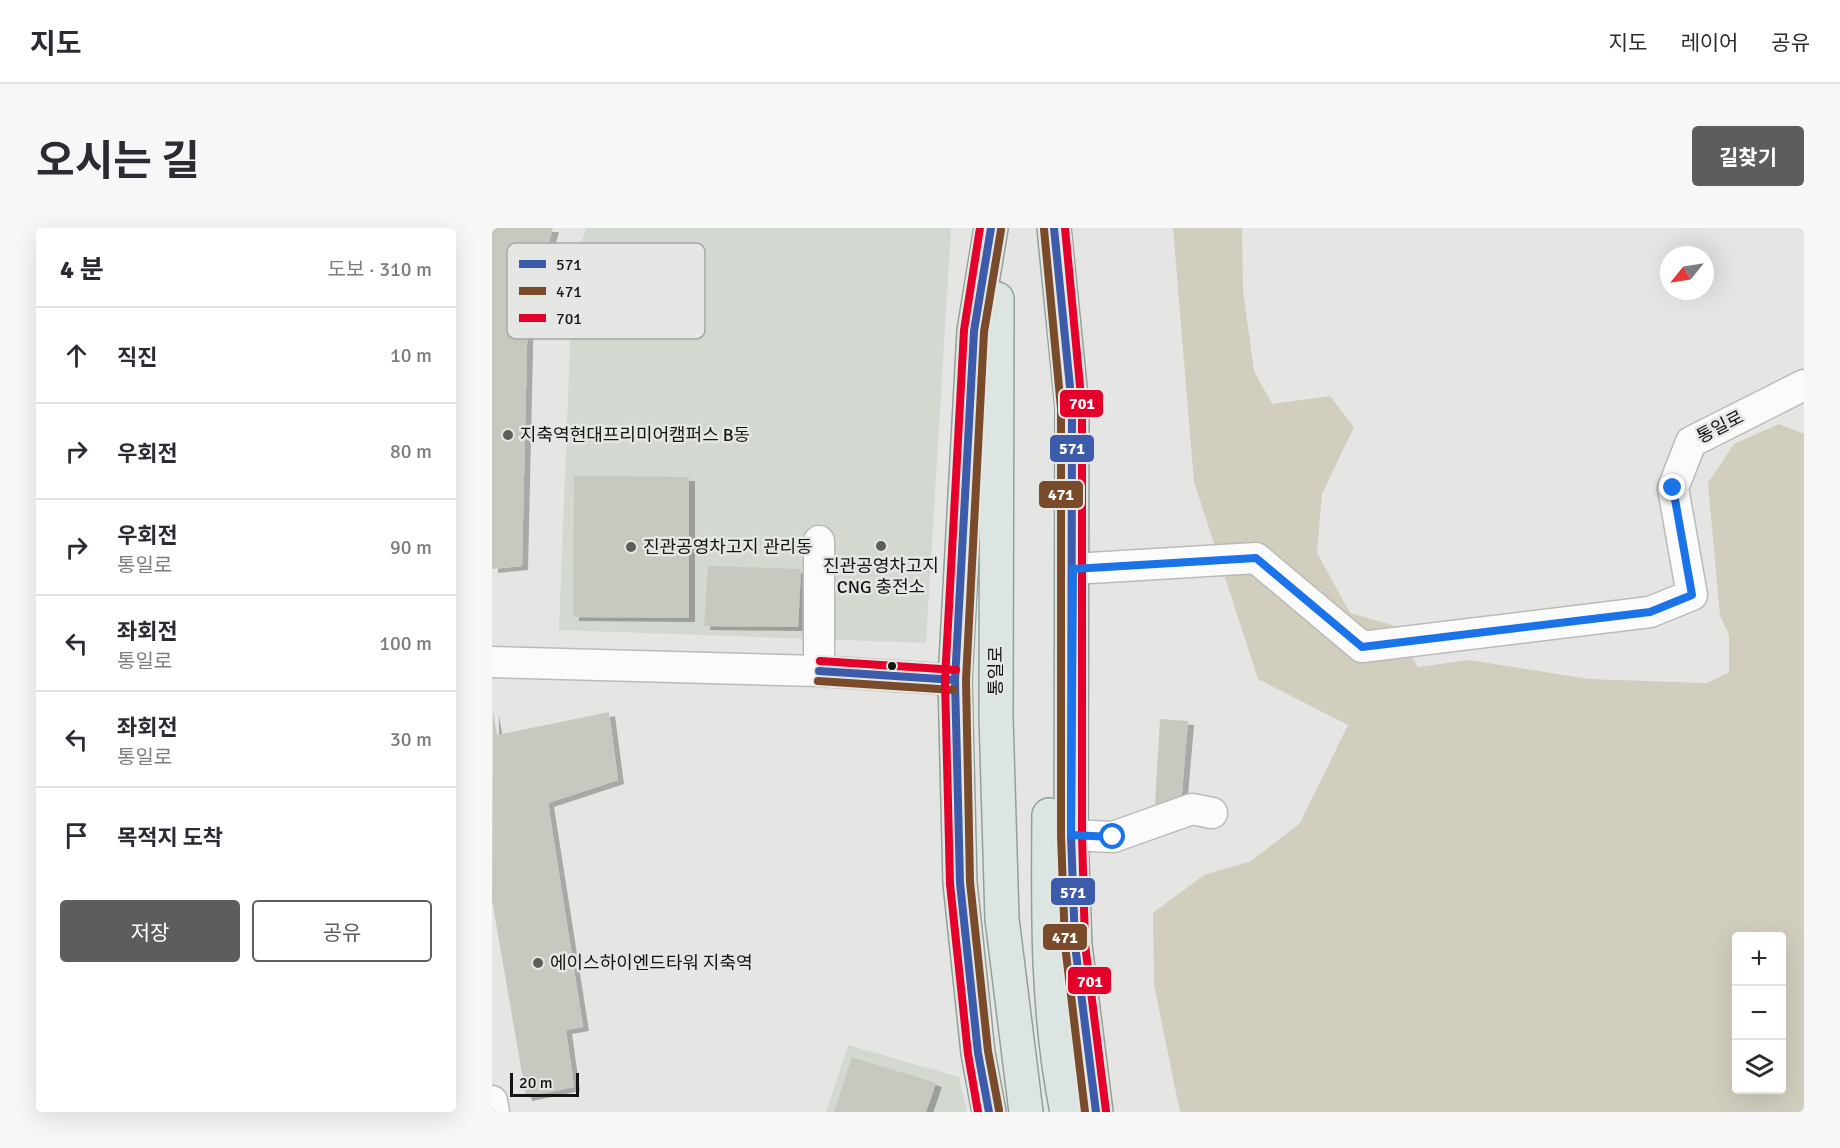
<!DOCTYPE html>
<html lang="ko">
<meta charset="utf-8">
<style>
body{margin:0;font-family:Signika,"Noto Sans KR",sans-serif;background:#f7f7f7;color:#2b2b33}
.controls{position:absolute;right:18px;bottom:18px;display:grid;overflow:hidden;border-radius:6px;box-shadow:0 6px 24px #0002}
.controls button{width:54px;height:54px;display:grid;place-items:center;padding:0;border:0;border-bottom:2px solid #e1e1e2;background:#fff;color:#2b2b33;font:30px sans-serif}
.compass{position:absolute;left:1168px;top:18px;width:54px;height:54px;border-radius:50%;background:#fff;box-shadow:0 6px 24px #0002;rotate:240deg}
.scale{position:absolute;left:18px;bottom:15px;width:69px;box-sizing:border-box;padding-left:6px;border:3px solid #141513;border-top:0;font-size:16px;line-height:21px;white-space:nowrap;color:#141513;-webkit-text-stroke:4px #e4e7e3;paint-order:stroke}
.stop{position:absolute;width:18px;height:18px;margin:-14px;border:4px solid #1a73e8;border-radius:50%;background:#fff}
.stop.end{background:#1a73e8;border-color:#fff;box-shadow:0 2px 6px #0008}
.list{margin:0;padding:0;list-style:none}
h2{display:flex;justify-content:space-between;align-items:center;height:78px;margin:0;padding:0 24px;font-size:26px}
h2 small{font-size:20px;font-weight:400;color:#7c7c81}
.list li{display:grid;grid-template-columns:39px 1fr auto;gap:18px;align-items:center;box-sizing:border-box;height:96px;padding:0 24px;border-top:2px solid #e1e1e2}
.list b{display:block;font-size:22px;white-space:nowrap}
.list p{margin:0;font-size:20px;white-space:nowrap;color:#7c7c81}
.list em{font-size:20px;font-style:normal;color:#7c7c81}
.actions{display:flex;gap:12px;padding:18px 24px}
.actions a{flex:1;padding:14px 0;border:2px solid #5d5e5c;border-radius:6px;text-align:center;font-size:21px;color:#5d5e5c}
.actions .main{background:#5d5e5c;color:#fff}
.icon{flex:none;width:33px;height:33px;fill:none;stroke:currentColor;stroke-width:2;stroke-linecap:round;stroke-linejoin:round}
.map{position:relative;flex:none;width:1312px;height:884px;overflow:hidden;border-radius:6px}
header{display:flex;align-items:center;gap:36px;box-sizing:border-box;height:84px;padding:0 30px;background:#fff;border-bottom:2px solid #e1e1e2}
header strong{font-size:28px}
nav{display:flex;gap:33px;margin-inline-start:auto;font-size:21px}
.intro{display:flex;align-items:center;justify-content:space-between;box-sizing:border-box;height:144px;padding:0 36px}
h1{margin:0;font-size:42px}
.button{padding:15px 27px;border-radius:6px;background:#5d5e5c;color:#fff;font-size:21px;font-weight:700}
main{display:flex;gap:36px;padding:0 36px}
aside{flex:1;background:#fff;border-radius:6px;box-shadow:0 6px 24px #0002}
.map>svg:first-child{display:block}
.built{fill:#d3d8d1}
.green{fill:#d2cebe;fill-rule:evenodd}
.building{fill:#c7c9c0;filter:url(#shadow)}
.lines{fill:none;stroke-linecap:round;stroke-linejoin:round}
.minor-casing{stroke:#babbb9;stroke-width:33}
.major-casing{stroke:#91a099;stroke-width:36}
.minor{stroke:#fbfbfb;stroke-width:30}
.major{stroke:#dce5e1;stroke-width:33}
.bus-1-casing{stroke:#e4e7e3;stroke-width:12}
.bus-2-casing{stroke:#e4e7e3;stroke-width:12}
.bus-3-casing{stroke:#e4e7e3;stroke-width:12}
.bus-1{stroke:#3d5bab;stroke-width:8}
.bus-2{stroke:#7a4b2a;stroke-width:8}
.bus-3{stroke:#e4002b;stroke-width:8}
.route{stroke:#1a73e8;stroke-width:8}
.poi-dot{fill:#5d5e5c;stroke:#e4e7e3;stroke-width:2}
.bus-dot{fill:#141513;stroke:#e4e7e3;stroke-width:2}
.labels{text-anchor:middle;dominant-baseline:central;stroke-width:5;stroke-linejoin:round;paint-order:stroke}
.street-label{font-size:18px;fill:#141513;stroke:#e4e7e3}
.poi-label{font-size:18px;fill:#141513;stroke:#e4e7e3;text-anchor:start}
.key{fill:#e4e7e3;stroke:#a6a8a5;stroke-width:1.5}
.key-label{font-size:16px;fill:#141513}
.line-badge{stroke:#e4e7e3;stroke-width:2}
.badge-label{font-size:16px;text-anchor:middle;font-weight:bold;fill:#fff}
</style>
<header>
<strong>지도</strong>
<nav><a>지도</a><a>레이어</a><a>공유</a></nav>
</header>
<div class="intro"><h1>오시는 길</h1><a class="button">길찾기</a></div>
<main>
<aside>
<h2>4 분<small>도보 · 310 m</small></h2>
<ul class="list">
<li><svg class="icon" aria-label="ahead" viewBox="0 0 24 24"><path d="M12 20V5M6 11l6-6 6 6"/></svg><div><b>직진</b></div><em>10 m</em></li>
<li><svg class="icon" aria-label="right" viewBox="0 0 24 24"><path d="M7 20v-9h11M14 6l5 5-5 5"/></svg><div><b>우회전</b></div><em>80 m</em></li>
<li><svg class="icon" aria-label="right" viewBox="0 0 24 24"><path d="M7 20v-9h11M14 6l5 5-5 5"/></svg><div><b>우회전</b><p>통일로</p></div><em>90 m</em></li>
<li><svg class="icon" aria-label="left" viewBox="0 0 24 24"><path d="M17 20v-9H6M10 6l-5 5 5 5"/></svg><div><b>좌회전</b><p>통일로</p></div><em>100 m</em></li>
<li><svg class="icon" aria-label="left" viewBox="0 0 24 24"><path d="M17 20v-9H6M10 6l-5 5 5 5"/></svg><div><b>좌회전</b><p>통일로</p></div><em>30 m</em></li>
<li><svg class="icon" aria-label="arrive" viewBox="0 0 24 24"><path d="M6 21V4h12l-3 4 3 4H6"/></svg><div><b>목적지 도착</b></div></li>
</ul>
<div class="actions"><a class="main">저장</a><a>공유</a></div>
</aside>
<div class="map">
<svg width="1312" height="884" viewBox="0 0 1312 884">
<defs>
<filter id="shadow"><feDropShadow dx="6" dy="4" stdDeviation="0" flood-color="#0004"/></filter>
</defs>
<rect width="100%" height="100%" fill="#e5e6e4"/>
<path class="built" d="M 94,0 L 459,0 L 434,415 L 67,402 L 81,41 Z
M 356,817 L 467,849 L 475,884 L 334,884 Z"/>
<path class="green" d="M 681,0 L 750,0 L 751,62 L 762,143 L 780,176 L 838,168 L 862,199 L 830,266 L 825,325 L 858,385 L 900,397 L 926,439 L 977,432 L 1097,451 L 1215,455 L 1237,444 L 1237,407 L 1228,388 L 1216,255 L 1242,216 L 1287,196 L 1312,206 L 1312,884 L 688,884 L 662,757 L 661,685 L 712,647 L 759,633 L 808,595 L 856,497 L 766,451 L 702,254 ZM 1244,708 L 1290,708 L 1290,862 L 1244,862 Z"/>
<path class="building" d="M 0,0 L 61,0 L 46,53 L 19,56 L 19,76 L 36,74 L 30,338 L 0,341 Z
M 82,248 L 197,249 L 197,390 L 81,389 Z
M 216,338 L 309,341 L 306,399 L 212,398 Z
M 1,483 L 5,507 L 117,484 L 126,552 L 56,575 L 91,799 L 74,802 L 82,859 L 34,869 L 0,672 Z
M 668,491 L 696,493 L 689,575 L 663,576 Z
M 360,829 L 444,855 L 434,884 L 342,884 Z"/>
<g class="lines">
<g class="minor-casing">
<path id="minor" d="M 581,341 L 764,330 L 870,419 L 1158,384 L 1200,367 L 1181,260 L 1199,214 L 1312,157
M 0,434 L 327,443 L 463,452
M 327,443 L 327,313
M 579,607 L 621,609 L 700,581 L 720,585
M 0,873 L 2,884"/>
</g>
<g class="major-casing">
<path id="major" d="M 562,0 L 580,179 L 579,607 L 583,717 L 604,884
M 505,71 L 504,489 L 510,691 L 534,884
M 557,587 C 556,686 555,786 575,884
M 497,884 L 486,825 L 468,655 L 463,452 L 482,103 L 499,0"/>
</g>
<use href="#minor" class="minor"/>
<use href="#major" class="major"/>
<g class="bus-1-casing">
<path id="bus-1" d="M 562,0 L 580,179 L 579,607 L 583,717 L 604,884
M 327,443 L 463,452
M 497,884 L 486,825 L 468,655 L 463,452 L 482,103 L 499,0"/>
</g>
<g class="bus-2-casing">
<path id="bus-2" d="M 552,1 L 569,180 L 569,607 L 573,717 L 593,884
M 326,453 L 462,462
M 507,882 L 496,823 L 478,654 L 474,452 L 492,104 L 509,2"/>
</g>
<g class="bus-3-casing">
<path id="bus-3" d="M 573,0 L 590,179 L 590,607 L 593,716 L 614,883
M 328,433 L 464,442
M 486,884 L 476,826 L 458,656 L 453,452 L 472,102 L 488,0"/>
</g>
<use href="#bus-1" class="bus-1"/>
<use href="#bus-2" class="bus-2"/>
<use href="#bus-3" class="bus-3"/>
</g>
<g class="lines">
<path class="route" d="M 621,609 L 579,607 L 581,341 L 764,330 L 870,419 L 1158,384 L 1200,367 L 1181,260"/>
</g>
<g class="poi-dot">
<circle cx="16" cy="207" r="6"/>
<circle cx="389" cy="318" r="6"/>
<circle cx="139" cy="319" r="6"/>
<circle cx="46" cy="735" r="6"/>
</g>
<circle class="bus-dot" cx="400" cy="438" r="5"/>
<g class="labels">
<g class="street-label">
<text transform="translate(1228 199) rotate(-27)">통일로</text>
<text transform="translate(504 443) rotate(-90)">통일로</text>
</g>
<g class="poi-label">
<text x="28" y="207">지축역현대프리미어캠퍼스 B동</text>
<text x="151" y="319">진관공영차고지 관리동</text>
<text x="389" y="338" text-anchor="middle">진관공영차고지<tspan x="389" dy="21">CNG 충전소</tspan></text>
<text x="58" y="735">에이스하이엔드타워 지축역</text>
</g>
</g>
<rect x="15" y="15" width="198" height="96" rx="9" class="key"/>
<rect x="27" y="32" width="27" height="8" fill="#3d5bab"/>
<rect x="27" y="59" width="27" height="8" fill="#7a4b2a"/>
<rect x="27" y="86" width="27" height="8" fill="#e4002b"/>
<g class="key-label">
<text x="64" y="42">571</text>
<text x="64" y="69">471</text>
<text x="64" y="96">701</text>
</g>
<g class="line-badge">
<rect x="567" y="161" width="45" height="29" rx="6" fill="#e4002b"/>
<rect x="557" y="206" width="46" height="29" rx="6" fill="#3d5bab"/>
<rect x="546" y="252" width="46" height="29" rx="6" fill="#7a4b2a"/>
<rect x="558" y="649" width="46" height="29" rx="6" fill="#3d5bab"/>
<rect x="550" y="695" width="46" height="28" rx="6" fill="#7a4b2a"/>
<rect x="575" y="738" width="45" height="29" rx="6" fill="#e4002b"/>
</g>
<g class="badge-label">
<text x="590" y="181">701</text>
<text x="580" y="226">571</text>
<text x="569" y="272">471</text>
<text x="581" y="670">571</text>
<text x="573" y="715">471</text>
<text x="598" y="759">701</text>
</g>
</svg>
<div class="controls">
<button>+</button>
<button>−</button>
<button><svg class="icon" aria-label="layers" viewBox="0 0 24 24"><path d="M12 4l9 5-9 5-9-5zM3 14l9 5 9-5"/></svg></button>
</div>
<svg class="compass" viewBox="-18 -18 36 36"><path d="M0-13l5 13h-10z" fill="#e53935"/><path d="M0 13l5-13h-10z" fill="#7c7c81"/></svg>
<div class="scale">20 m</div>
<div class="stop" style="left:621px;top:609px"></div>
<div class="stop end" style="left:1181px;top:260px"></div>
</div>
</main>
